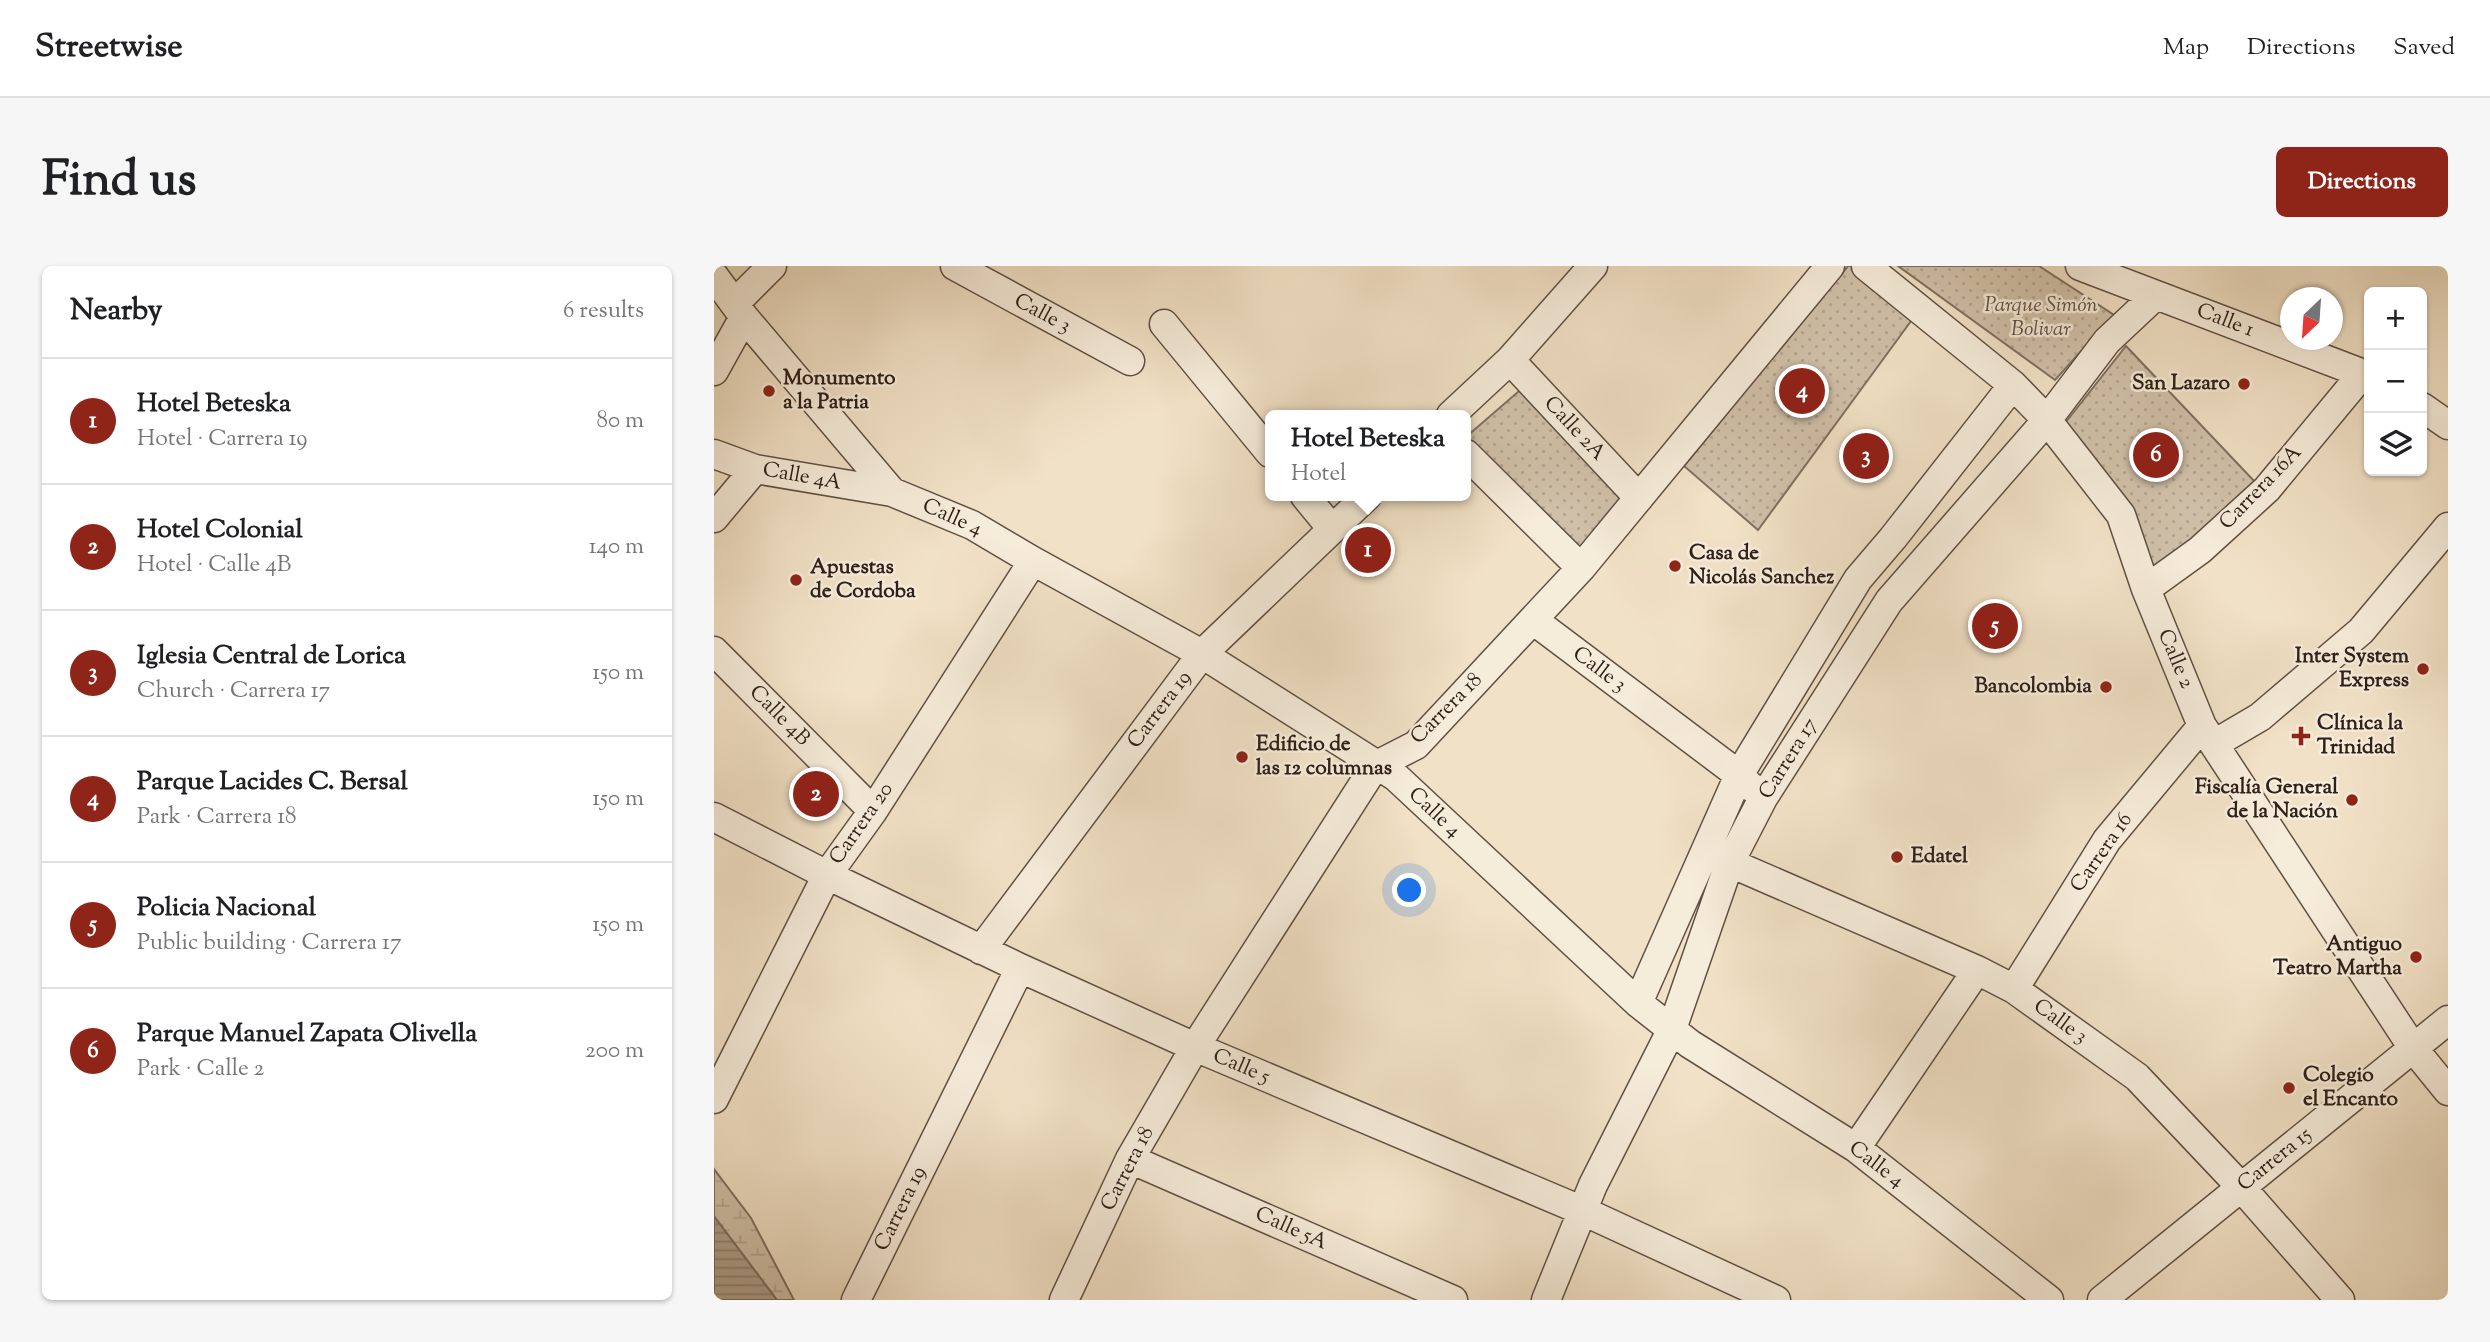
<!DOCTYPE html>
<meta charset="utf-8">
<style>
body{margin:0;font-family:"Sorts Mill Goudy",serif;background:#f6f6f6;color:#202124}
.controls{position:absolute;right:21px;top:21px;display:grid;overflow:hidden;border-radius:10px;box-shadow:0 2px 5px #0004}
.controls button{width:63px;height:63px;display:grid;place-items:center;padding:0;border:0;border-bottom:2px solid #e0e0e0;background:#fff;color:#202124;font:35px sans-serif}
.compass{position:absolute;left:1566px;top:21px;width:63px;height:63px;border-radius:50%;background:#fff;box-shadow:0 2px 5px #0004;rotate:205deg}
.you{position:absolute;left:696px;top:625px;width:24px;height:24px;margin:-18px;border:5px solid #fff;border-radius:50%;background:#1a73e8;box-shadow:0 0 0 10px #1a73e833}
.badge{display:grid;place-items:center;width:46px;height:46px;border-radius:50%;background:#8f2418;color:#fff;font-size:23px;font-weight:700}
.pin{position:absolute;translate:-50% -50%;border:4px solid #fff;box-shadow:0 2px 7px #0006}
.popup{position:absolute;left:551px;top:144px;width:206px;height:91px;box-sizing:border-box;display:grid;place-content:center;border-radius:10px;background:#fff;filter:drop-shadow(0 2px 5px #0005);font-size:23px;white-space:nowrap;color:#757577}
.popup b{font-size:26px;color:#202124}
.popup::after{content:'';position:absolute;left:50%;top:100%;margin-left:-14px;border:14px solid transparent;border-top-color:#fff}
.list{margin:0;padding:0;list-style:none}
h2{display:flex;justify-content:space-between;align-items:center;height:91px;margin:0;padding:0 28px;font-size:30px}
h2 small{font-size:23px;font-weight:400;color:#757577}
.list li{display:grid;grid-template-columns:46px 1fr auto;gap:21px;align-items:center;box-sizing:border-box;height:126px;padding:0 28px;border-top:2px solid #e0e0e0}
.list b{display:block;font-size:26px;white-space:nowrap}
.list p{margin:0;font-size:23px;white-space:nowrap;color:#757577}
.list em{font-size:23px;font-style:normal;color:#757577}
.icon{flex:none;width:38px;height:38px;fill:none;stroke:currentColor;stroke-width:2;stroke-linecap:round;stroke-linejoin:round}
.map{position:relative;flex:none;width:1734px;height:1034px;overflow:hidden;border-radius:10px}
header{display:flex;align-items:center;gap:42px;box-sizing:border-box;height:98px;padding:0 35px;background:#fff;border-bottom:2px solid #e0e0e0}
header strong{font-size:33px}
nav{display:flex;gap:38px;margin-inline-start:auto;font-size:24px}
.intro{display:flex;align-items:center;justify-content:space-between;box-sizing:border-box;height:168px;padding:0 42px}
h1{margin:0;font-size:49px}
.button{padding:18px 32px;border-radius:10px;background:#8f2418;color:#fff;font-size:24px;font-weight:700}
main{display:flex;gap:42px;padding:0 42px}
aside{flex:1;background:#fff;border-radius:10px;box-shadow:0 2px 5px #0004}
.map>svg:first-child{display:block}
.wetland{fill:url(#wetland-marsh);stroke:#807062;stroke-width:2}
.park{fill:url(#park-dots);stroke:#807062;stroke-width:2}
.water{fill:url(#water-rules);stroke:#7c6c5e;stroke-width:2}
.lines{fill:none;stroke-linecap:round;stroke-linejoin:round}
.minor-casing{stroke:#605045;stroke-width:31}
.minor{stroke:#f6ecda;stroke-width:28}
.poi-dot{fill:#8f2418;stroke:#f6ecda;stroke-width:2.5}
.labels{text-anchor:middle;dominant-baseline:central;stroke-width:5;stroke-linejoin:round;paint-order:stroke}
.park-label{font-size:21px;font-style:italic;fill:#5f5045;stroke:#f6ecda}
.street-label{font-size:21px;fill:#2f201a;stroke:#f6ecda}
.poi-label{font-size:21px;font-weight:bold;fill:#2f201a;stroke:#f6ecda;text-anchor:start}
</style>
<header>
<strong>Streetwise</strong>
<nav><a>Map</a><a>Directions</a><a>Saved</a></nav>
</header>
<div class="intro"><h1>Find us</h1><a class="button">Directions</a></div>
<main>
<aside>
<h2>Nearby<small>6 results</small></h2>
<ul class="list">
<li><span class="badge">1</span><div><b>Hotel Beteska</b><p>Hotel · Carrera 19</p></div><em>80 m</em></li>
<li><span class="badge">2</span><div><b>Hotel Colonial</b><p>Hotel · Calle 4B</p></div><em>140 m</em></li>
<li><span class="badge">3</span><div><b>Iglesia Central de Lorica</b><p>Church · Carrera 17</p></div><em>150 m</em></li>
<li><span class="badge">4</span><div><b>Parque Lacides C. Bersal</b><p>Park · Carrera 18</p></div><em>150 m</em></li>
<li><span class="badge">5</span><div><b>Policia Nacional</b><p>Public building · Carrera 17</p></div><em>150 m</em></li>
<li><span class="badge">6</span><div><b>Parque Manuel Zapata Olivella</b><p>Park · Calle 2</p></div><em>200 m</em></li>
</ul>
</aside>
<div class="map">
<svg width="1734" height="1034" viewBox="0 0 1734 1034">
<defs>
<pattern id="wetland-marsh" width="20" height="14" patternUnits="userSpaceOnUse" patternTransform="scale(1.75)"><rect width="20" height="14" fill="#d0c0a9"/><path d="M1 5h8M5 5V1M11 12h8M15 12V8" fill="none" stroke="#b3a591"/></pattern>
<pattern id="park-dots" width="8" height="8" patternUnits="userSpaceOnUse" patternTransform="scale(1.75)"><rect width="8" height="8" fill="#d0c0a9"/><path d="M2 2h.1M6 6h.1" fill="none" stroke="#b3a591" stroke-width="1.8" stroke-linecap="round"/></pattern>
<pattern id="water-rules" width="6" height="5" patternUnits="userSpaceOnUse" patternTransform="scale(1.75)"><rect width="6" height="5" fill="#af9f8c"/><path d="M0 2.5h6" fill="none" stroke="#8f8172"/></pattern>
</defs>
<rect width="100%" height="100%" fill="#f1e1c6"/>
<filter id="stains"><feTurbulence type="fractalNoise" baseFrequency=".00286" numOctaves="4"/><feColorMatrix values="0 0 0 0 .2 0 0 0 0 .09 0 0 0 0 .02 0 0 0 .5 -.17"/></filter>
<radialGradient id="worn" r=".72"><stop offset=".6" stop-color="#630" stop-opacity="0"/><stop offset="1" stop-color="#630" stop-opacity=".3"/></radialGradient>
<path class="wetland" d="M 0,903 L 37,952 L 80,1034 L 0,1034 Z"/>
<path class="park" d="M 1134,0 L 1139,0 L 1200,51 L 1044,264 L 970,200 Z
M 1184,0 L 1325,0 L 1400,49 L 1341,114 Z
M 1412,80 L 1542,217 L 1432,323 L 1348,161 Z
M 812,119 L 912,228 L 864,285 L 752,174 L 752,171 Z"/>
<path class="water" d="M 0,950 L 63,1034 L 0,1034 Z"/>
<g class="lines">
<g class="minor-casing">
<path id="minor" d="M 241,0 L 416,95
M 1152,0 L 1299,119 L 1333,154 L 1407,249 L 1432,323 L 1488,460 L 1699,782 L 1734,825
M 1366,0 L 1655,110
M 0,10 L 30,51 L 178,226 L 258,259 L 319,295 L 488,388 L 682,511 L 924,737 L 976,778 L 1142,882 L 1335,1034
M 21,37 L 58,0
M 450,58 L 556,187
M 796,94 L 925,232
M 0,105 L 30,51
M 1708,141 L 1734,159
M 737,149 L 796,94 L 879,0
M 0,188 L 41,203 L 178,226
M 752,188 L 867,302
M 591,230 L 618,263
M 0,252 L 41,203
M 1432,323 L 1486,284 L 1553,223 L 1649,107
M 819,354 L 1025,509 L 1037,521
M 0,385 L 159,545
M 1500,478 L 1546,451 L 1647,365 L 1734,261
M 0,551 L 113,609 L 306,702 L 481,781 L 869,945 L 1062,1034
M 991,586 L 1263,704 L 1300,723 L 1423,811 L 1527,921 L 1626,1034
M 267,684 L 488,388 L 653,230
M 1300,723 L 1393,574 L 1488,460
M 924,737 L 1025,509 L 1144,313 L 1179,272 L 1299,119
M 0,833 L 113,609 L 159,545 L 319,295
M 1142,882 L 1263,704
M 416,893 L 739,1034
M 142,1034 L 306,702
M 350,1034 L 416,893 L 481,781 L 661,500 L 702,479 L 867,302 L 1116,0
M 832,1034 L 879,919 L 958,763 L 1015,598 L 1049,532 L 1175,335 L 1333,154 L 1393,75 L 1442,29
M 1388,1034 L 1734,754"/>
</g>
<use href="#minor" class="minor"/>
</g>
<g class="poi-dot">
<circle cx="1530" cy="118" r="7"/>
<circle cx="55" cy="125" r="7"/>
<circle cx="961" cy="300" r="7"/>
<circle cx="82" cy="314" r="7"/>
<circle cx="1709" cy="403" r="7"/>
<circle cx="1392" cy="421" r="7"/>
<path d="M1583.5 459.5h7v7h7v7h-7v7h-7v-7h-7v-7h7z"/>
<circle cx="528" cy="491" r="7"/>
<circle cx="1638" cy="534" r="7"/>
<circle cx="1183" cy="591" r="7"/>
<circle cx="1702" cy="691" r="7"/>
<circle cx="1575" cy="822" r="7"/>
</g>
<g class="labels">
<g class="park-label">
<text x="1327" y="40">Parque Simón<tspan x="1327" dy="24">Bolivar</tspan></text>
</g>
<g class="street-label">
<text transform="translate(328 48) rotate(28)">Calle 3</text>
<text transform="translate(1511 55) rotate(21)">Calle 1</text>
<text transform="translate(860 163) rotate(47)">Calle 2A</text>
<text transform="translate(88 211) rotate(10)">Calle 4A</text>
<text transform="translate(1547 222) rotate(-46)">Carrera 16A</text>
<text transform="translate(238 252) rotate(24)">Calle 4</text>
<text transform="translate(1461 393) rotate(67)">Calle 2</text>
<text transform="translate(885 404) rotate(37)">Calle 3</text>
<text transform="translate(733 443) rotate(-45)">Carrera 18</text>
<text transform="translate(446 444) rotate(-53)">Carrera 19</text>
<text transform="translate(65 450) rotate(45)">Calle 4B</text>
<text transform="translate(1075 493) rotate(-58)">Carrera 17</text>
<text transform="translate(720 547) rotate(43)">Calle 4</text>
<text transform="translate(148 558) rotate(-55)">Carrera 20</text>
<text transform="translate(1388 587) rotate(-55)">Carrera 16</text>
<text transform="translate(1346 756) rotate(36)">Calle 3</text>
<text transform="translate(527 801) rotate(23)">Calle 5</text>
<text transform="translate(1561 894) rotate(-39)">Carrera 15</text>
<text transform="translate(1162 899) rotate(37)">Calle 4</text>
<text transform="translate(414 903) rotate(-63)">Carrera 18</text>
<text transform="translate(187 943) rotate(-64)">Carrera 19</text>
<text transform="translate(577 963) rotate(24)">Calle 5A</text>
</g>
<g class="poi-label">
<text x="69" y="113">Monumento<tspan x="69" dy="24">a la Patria</tspan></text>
<text x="1516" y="118" text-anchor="end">San Lazaro</text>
<text x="975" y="288">Casa de<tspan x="975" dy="24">Nicolás Sanchez</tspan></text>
<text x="96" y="302">Apuestas<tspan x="96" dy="24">de Cordoba</tspan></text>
<text x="1695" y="391" text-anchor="end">Inter System<tspan x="1695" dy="24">Express</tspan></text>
<text x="1378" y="421" text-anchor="end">Bancolombia</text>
<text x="1603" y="458">Clínica la<tspan x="1603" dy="24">Trinidad</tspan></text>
<text x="542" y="479">Edificio de<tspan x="542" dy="24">las 12 columnas</tspan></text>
<text x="1624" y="522" text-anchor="end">Fiscalía General<tspan x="1624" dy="24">de la Nación</tspan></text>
<text x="1197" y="591">Edatel</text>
<text x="1688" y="679" text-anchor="end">Antiguo<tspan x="1688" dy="24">Teatro Martha</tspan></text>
<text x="1589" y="810">Colegio<tspan x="1589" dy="24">el Encanto</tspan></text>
</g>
</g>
<rect width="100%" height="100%" filter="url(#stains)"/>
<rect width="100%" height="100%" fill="url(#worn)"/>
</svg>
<div class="controls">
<button>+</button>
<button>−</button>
<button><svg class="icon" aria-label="layers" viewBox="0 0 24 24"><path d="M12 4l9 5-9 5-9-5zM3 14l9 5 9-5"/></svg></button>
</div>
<svg class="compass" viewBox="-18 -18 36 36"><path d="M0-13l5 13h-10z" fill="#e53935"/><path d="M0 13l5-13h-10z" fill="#757577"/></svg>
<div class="you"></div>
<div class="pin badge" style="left:654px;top:284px">1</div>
<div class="popup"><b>Hotel Beteska</b>Hotel</div>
<div class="pin badge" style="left:102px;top:528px">2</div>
<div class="pin badge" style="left:1152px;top:190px">3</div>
<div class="pin badge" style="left:1088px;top:125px">4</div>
<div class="pin badge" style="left:1281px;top:360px">5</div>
<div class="pin badge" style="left:1442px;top:189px">6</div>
</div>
</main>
